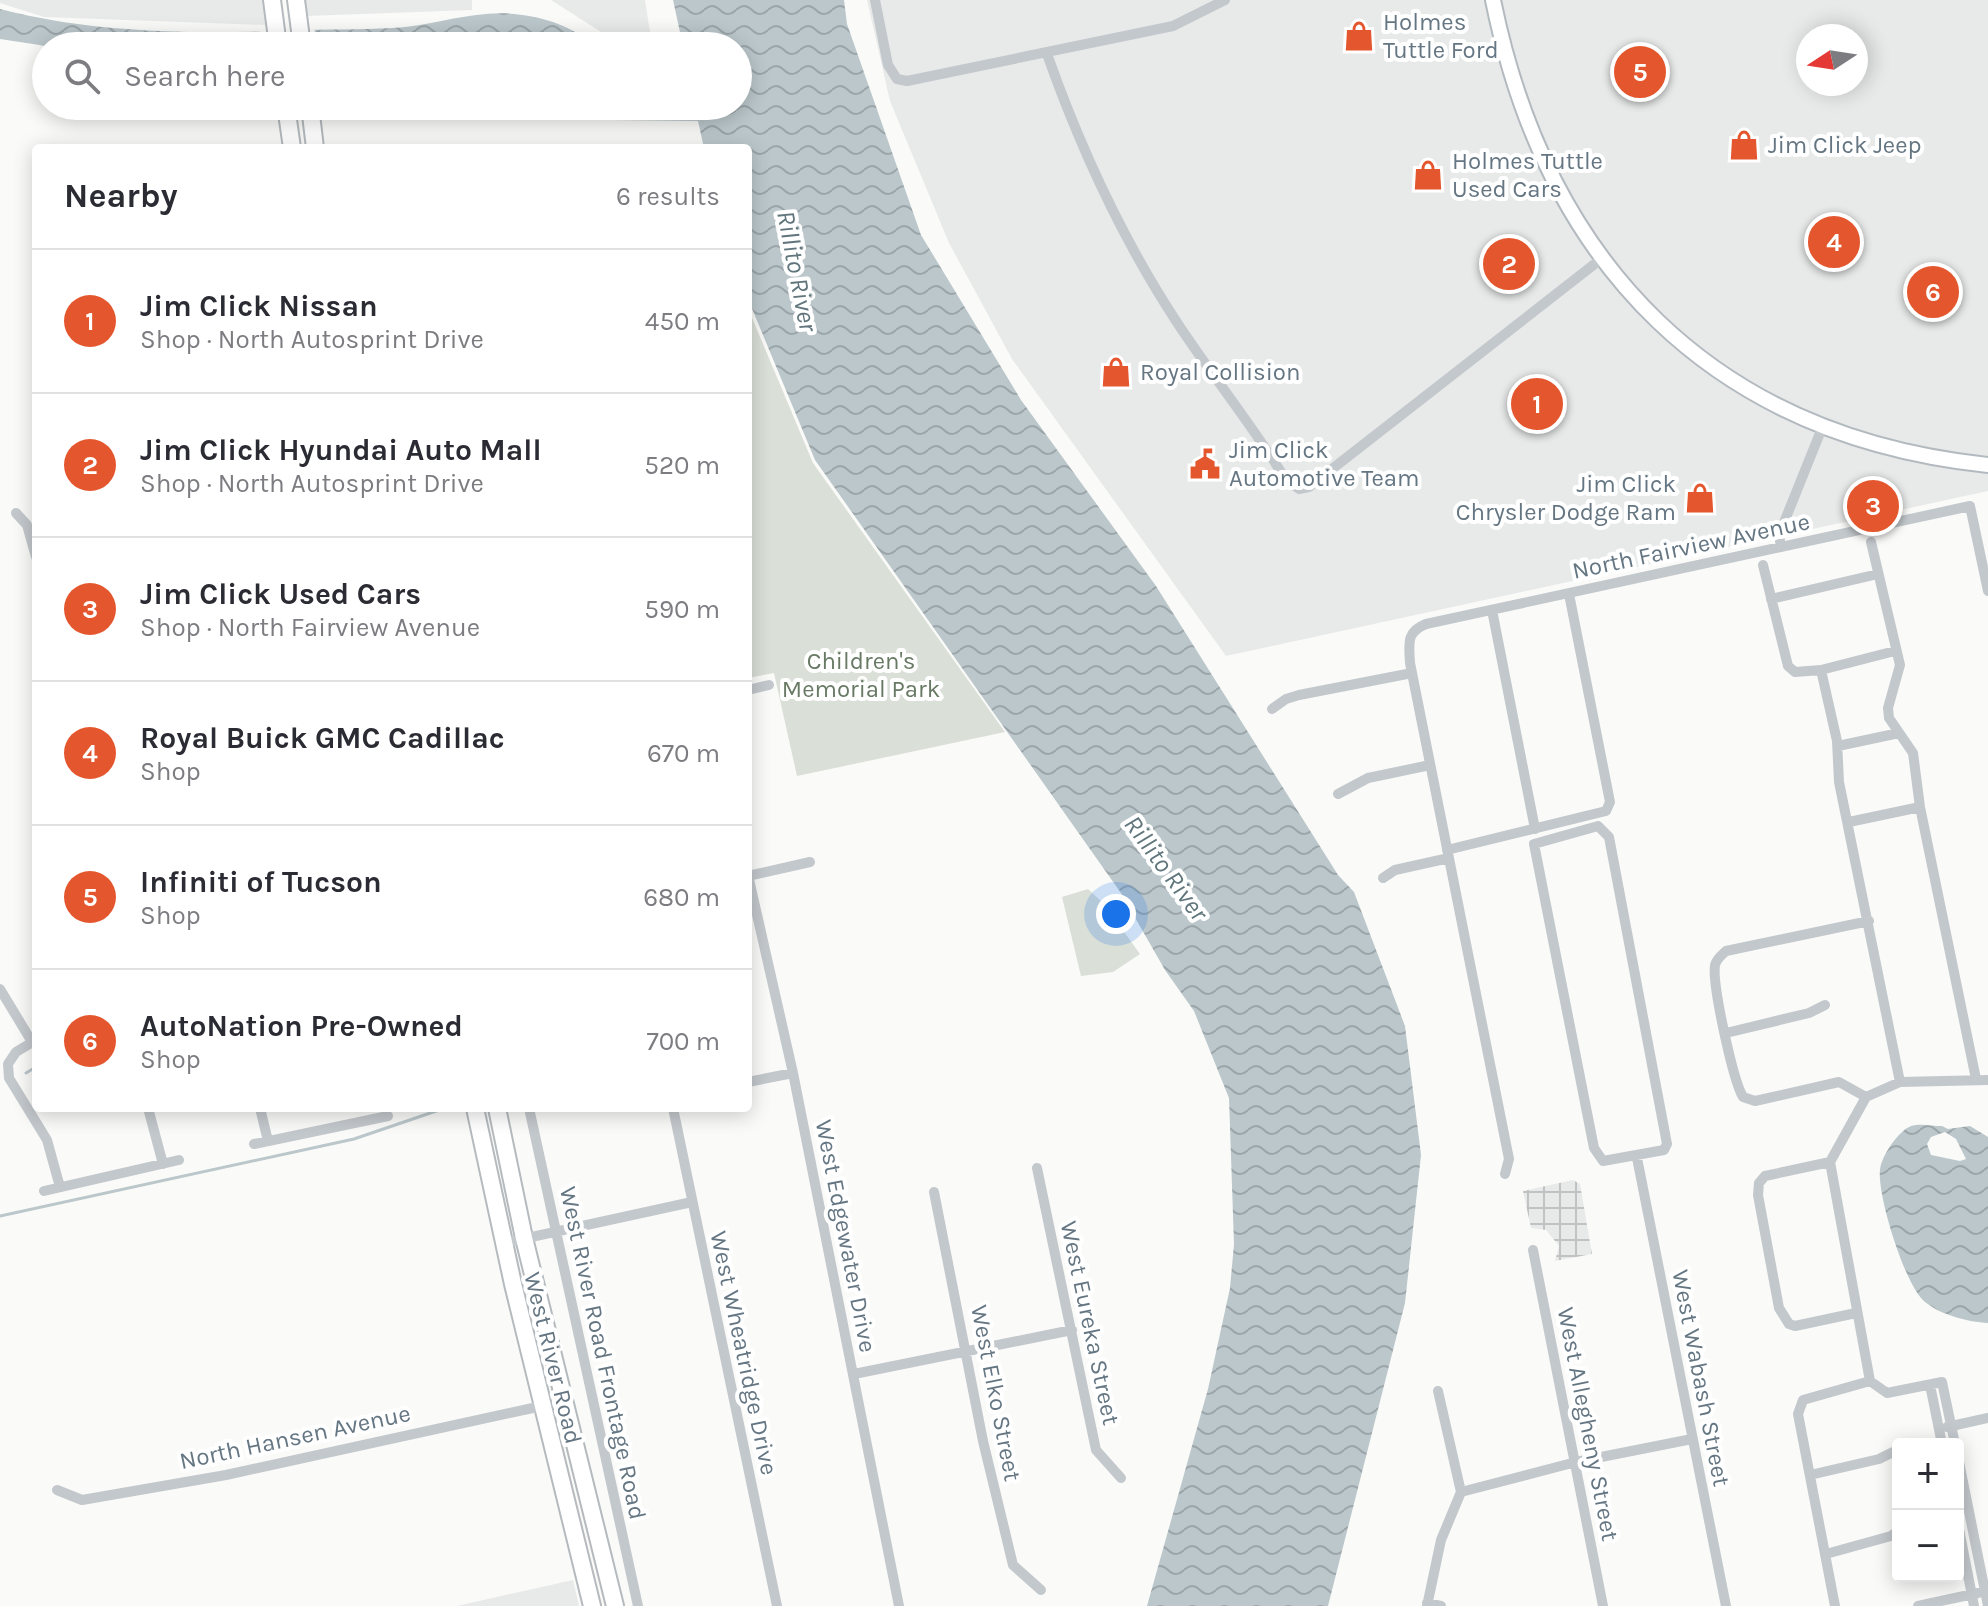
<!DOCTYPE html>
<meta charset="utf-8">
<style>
body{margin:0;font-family:Karla,sans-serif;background:#f7f7f7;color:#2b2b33}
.controls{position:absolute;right:24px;bottom:24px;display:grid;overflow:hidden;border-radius:8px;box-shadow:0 4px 20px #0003}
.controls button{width:72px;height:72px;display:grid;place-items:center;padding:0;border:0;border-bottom:2px solid #e1e1e2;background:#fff;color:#2b2b33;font:40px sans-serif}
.compass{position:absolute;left:1796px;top:24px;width:72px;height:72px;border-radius:50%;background:#fff;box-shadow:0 4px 20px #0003;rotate:258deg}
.you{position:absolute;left:1116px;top:914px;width:28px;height:28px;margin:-20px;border:6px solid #fff;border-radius:50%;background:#1a73e8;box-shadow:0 0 0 12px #1a73e833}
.badge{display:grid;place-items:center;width:52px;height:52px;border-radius:50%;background:#e4572e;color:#fff;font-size:26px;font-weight:700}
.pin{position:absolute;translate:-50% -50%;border:4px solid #fff;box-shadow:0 2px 8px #0006}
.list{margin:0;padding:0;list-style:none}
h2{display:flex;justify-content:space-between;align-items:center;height:104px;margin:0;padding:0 32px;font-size:34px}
h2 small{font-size:26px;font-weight:400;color:#7c7c81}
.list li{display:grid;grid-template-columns:52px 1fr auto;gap:24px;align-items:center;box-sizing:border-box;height:144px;padding:0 32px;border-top:2px solid #e1e1e2}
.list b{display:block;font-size:30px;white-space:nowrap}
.list p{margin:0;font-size:26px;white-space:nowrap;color:#7c7c81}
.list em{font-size:26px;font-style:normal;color:#7c7c81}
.icon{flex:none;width:44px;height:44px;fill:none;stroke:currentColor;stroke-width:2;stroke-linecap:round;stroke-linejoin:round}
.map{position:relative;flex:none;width:1988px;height:1606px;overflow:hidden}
.search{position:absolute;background:#fff;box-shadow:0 4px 20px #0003;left:32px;top:32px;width:720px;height:88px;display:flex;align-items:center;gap:20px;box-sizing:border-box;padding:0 28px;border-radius:44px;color:#7c7c81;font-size:30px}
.panel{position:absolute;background:#fff;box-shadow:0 4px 20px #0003;left:32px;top:144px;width:720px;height:968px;border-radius:8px}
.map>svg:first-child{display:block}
.built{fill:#e8e9e9;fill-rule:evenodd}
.industrial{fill:url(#industrial-grid)}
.park{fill:#dadfd7}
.water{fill:url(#water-waves);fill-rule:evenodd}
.pier{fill:#fafaf8}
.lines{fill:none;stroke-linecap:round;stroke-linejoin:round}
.stream{stroke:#bbc7cb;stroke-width:3}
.secondary-casing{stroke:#b3babf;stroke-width:18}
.primary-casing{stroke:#b5babe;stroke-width:20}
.street{stroke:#c3c8cc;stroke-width:10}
.secondary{stroke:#fff;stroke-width:14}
.primary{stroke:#fff;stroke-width:16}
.labels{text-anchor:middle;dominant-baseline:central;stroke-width:8;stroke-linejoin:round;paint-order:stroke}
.poi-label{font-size:24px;fill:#657683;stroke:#fff;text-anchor:start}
.street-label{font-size:24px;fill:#657683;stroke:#fff}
.park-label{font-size:24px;fill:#687a64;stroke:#fff}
.water-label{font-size:26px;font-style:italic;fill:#60757c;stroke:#fff}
</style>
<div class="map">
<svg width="1988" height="1606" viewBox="0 0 1988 1606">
<defs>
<pattern id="industrial-grid" width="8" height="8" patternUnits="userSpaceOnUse" patternTransform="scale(2)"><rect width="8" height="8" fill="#e8e9e9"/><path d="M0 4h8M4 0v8" fill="none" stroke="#c0c1c2"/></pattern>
<pattern id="water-waves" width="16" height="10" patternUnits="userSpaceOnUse" patternTransform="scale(2)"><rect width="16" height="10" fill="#bbc7cb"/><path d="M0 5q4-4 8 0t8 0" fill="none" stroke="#9ca6aa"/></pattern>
</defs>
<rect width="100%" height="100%" fill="#fafaf8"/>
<path class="built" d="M 0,0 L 262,0 L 266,25 L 44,17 L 0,3 Z
M 305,0 L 472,0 L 472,10 L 307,16 Z
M 551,0 L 645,0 L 650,32 L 639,46 L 623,46 Z
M 867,0 L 1988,0 L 1988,491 L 1226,656 L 1012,359 L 949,243 L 890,101 ZM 1808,36 L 1856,36 L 1856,84 L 1808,84 Z
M 573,1580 L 579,1606 L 457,1606 Z"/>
<path class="industrial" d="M 1573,1180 L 1580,1184 L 1592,1254 L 1555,1261 L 1559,1246 L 1546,1230 L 1531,1228 L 1523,1191 Z"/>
<path class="park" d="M 748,308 L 813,463 L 1005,732 L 797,776 L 774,673 L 748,678 Z
M 1088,889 L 1104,904 L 1140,954 L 1113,972 L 1081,976 L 1062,897 Z"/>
<path class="water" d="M 673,0 L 844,0 L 847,24 L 921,235 L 1021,400 L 1156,586 L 1338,875 L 1354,892 L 1405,1026 L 1421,1155 L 1405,1303 L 1328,1606 L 1147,1606 L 1208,1389 L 1230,1288 L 1234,1244 L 1229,1098 L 1194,1011 L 1165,970 L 1121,893 L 815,460 L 748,299 L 748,148 L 704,148 L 698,121 L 610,120 L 576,106 L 738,106 L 738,46 L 683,46 Z
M 0,9 C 100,35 206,34 308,30 C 340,29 373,30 405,27 C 440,23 479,10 514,14 C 547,17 571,27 597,46 L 414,42 L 46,46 L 0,39 Z
M 1942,1126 L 1948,1129 L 1970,1126 L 1988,1137 L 1988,1323 C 1968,1322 1941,1315 1925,1302 C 1905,1286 1877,1195 1880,1170 C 1881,1157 1898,1131 1911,1126 C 1920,1123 1933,1126 1942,1126 ZM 1945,1132 L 1956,1139 L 1966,1159 L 1960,1161 L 1931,1155 L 1927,1144 L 1931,1137 Z"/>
<path class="pier" d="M 314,26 L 317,46 L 261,46 L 259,28 Z"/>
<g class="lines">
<path class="stream" d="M 26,1073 L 36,1067
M 0,1216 L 354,1139 L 445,1108"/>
<g class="secondary-casing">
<path id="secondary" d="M 1493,0 C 1547,266 1714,436 1988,465"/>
</g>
<g class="primary-casing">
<path id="primary" d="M 272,0 L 278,46
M 296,0 L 302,46
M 286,106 L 292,148
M 310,106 L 315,148
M 475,1108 L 513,1284 L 592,1606
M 497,1108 L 524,1238 L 615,1606"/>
</g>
<path class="street" d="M 875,0 L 888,65 L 897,79 L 907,81 L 1173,26 L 1225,0
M 1047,54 C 1081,150 1122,239 1178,324 C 1213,377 1253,426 1286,480 L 1299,489 L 1309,487 L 1601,259
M 16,513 L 27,525 L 36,557
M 1871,542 L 1900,665 L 1888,708 L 1889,718 L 1913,753 L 1920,807 L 1976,1079
M 1781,547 L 1779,535 L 1822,428
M 1763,565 L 1788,666 L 1795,672 L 1821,670 L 1837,741 L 1839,782 L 1900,1082
M 1771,599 L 1878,574
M 1492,610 L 1535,829
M 1821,670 L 1895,651
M 748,690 L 769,685
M 1272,709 L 1286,699 L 1299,695 L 1412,673
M 1838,746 L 1899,733
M 1338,794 L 1368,778 L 1430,765
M 1849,822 L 1920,807
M 1598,826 L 1609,837 L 1667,1144 L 1664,1150 L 1603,1161 L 1594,1148 L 1534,844 Z
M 1447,850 L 1606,811 L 1610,802 L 1569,594
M 748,875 L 793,1073 L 899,1606
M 748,876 L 810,862
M 1383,878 L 1395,870 L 1449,858
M 1869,921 L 1726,951 C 1721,956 1717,958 1715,965 C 1712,985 1733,1080 1743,1097 L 1755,1101 L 1839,1082 L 1866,1097 L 1900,1082 L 1988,1080
M 0,989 L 32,1042
M 1726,1033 L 1809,1013 L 1825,1005
M 8,1064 L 9,1078 L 47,1140 L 60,1187
M 8,1064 L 16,1052 L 36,1040
M 748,1082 L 793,1073
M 1866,1097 L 1830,1162 L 1870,1381
M 148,1108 L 163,1164
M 260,1108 L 268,1141
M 529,1108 L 638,1606
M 673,1108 L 777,1606
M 254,1144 L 388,1116
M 1637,1158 L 1726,1606
M 1830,1162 L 1765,1176 L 1759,1183 L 1758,1195 L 1779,1308 L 1789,1324 L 1795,1326 L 1856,1313
M 1037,1168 L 1096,1450 L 1121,1478
M 1505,1174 L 1509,1159 L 1410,663 C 1409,643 1406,632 1426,624 L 1970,506 L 1988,591
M 44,1191 L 179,1160
M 934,1192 L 983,1441 L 1013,1565 L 1041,1590
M 504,1243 L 692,1202
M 1533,1250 L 1603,1606
M 854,1374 L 1072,1330
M 1930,1385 L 1942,1444
M 1947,1427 L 1988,1418
M 1958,1457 L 1988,1606
M 1810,1475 L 1879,1459 L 1893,1452
M 57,1490 L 82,1500 L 226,1475 L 542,1406
M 1461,1492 L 1576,1462 L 1692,1439
M 1958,1524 L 1974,1606
M 1826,1554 L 1891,1536 L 1898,1531
M 1427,1603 L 1441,1606
M 1427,1606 L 1441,1540 L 1461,1492 L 1438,1391
M 1835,1606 L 1798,1414 L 1803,1400 L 1870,1381 L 1887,1393 L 1942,1382 L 1955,1444
M 1918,1606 L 1978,1593"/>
<use href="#secondary" class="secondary"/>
<use href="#primary" class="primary"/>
</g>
<defs>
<g id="shop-bare" transform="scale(2.4)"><path d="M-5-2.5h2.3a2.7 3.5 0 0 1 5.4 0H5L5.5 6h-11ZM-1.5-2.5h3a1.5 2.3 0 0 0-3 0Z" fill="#e4572e" stroke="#fff" stroke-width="2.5" paint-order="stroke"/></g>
<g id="civic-bare" transform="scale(2.4)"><path d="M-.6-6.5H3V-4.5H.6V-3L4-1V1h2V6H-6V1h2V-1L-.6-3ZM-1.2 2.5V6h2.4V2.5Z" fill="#e4572e" stroke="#fff" stroke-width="2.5" paint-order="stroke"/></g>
</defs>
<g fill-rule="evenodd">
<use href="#shop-bare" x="1359" y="36"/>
<use href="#shop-bare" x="1744" y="145"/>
<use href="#shop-bare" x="1428" y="175"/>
<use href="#shop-bare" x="1116" y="372"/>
<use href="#civic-bare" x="1205" y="464"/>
<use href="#shop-bare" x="1700" y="498"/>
</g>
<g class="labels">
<g class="poi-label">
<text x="1383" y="22">Holmes<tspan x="1383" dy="28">Tuttle Ford</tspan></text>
<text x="1768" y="145">Jim Click Jeep</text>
<text x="1452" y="161">Holmes Tuttle<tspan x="1452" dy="28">Used Cars</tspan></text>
<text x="1140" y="372">Royal Collision</text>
<text x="1229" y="450">Jim Click<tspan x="1229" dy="28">Automotive Team</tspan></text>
<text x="1676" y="484" text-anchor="end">Jim Click<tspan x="1676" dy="28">Chrysler Dodge Ram</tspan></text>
</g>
<g class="street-label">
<text transform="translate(1691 546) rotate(-12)">North Fairview Avenue</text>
<text transform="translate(846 1236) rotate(79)">West Edgewater Drive</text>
<text transform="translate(1090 1323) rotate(78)">West Eureka Street</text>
<text transform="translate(603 1353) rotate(78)">West River Road Frontage Road</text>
<text transform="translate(744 1353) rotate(78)">West Wheatridge Drive</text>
<text transform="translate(553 1358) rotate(76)">West River Road</text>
<text transform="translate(1701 1378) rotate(79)">West Wabash Street</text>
<text transform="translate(996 1393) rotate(79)">West Elko Street</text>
<text transform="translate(1588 1424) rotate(79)">West Allegheny Street</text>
<text transform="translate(295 1437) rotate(-12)">North Hansen Avenue</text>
</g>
<g class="park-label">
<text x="861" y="661">Children's<tspan x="861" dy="28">Memorial Park</tspan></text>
</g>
<g class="water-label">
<text transform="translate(797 271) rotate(79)">Rillito River</text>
<text transform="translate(1166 868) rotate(54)">Rillito River</text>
</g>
</g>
</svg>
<div class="controls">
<button>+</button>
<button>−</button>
</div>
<svg class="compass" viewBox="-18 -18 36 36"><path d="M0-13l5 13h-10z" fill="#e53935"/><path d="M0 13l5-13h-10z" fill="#7c7c81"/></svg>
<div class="you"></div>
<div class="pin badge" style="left:1537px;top:404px">1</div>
<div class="pin badge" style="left:1509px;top:264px">2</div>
<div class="pin badge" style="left:1873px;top:506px">3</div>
<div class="pin badge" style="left:1834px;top:242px">4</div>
<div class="pin badge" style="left:1640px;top:72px">5</div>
<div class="pin badge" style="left:1933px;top:292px">6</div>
<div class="search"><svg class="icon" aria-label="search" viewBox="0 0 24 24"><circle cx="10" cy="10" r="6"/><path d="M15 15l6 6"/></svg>Search here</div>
<section class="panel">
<h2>Nearby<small>6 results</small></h2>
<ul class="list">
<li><span class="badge">1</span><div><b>Jim Click Nissan</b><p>Shop · North Autosprint Drive</p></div><em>450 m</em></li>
<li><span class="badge">2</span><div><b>Jim Click Hyundai Auto Mall</b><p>Shop · North Autosprint Drive</p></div><em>520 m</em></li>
<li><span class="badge">3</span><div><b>Jim Click Used Cars</b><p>Shop · North Fairview Avenue</p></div><em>590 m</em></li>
<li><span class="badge">4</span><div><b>Royal Buick GMC Cadillac</b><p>Shop</p></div><em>670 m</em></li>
<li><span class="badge">5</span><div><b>Infiniti of Tucson</b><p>Shop</p></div><em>680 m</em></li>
<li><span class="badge">6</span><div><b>AutoNation Pre-Owned</b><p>Shop</p></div><em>700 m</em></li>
</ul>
</section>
</div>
